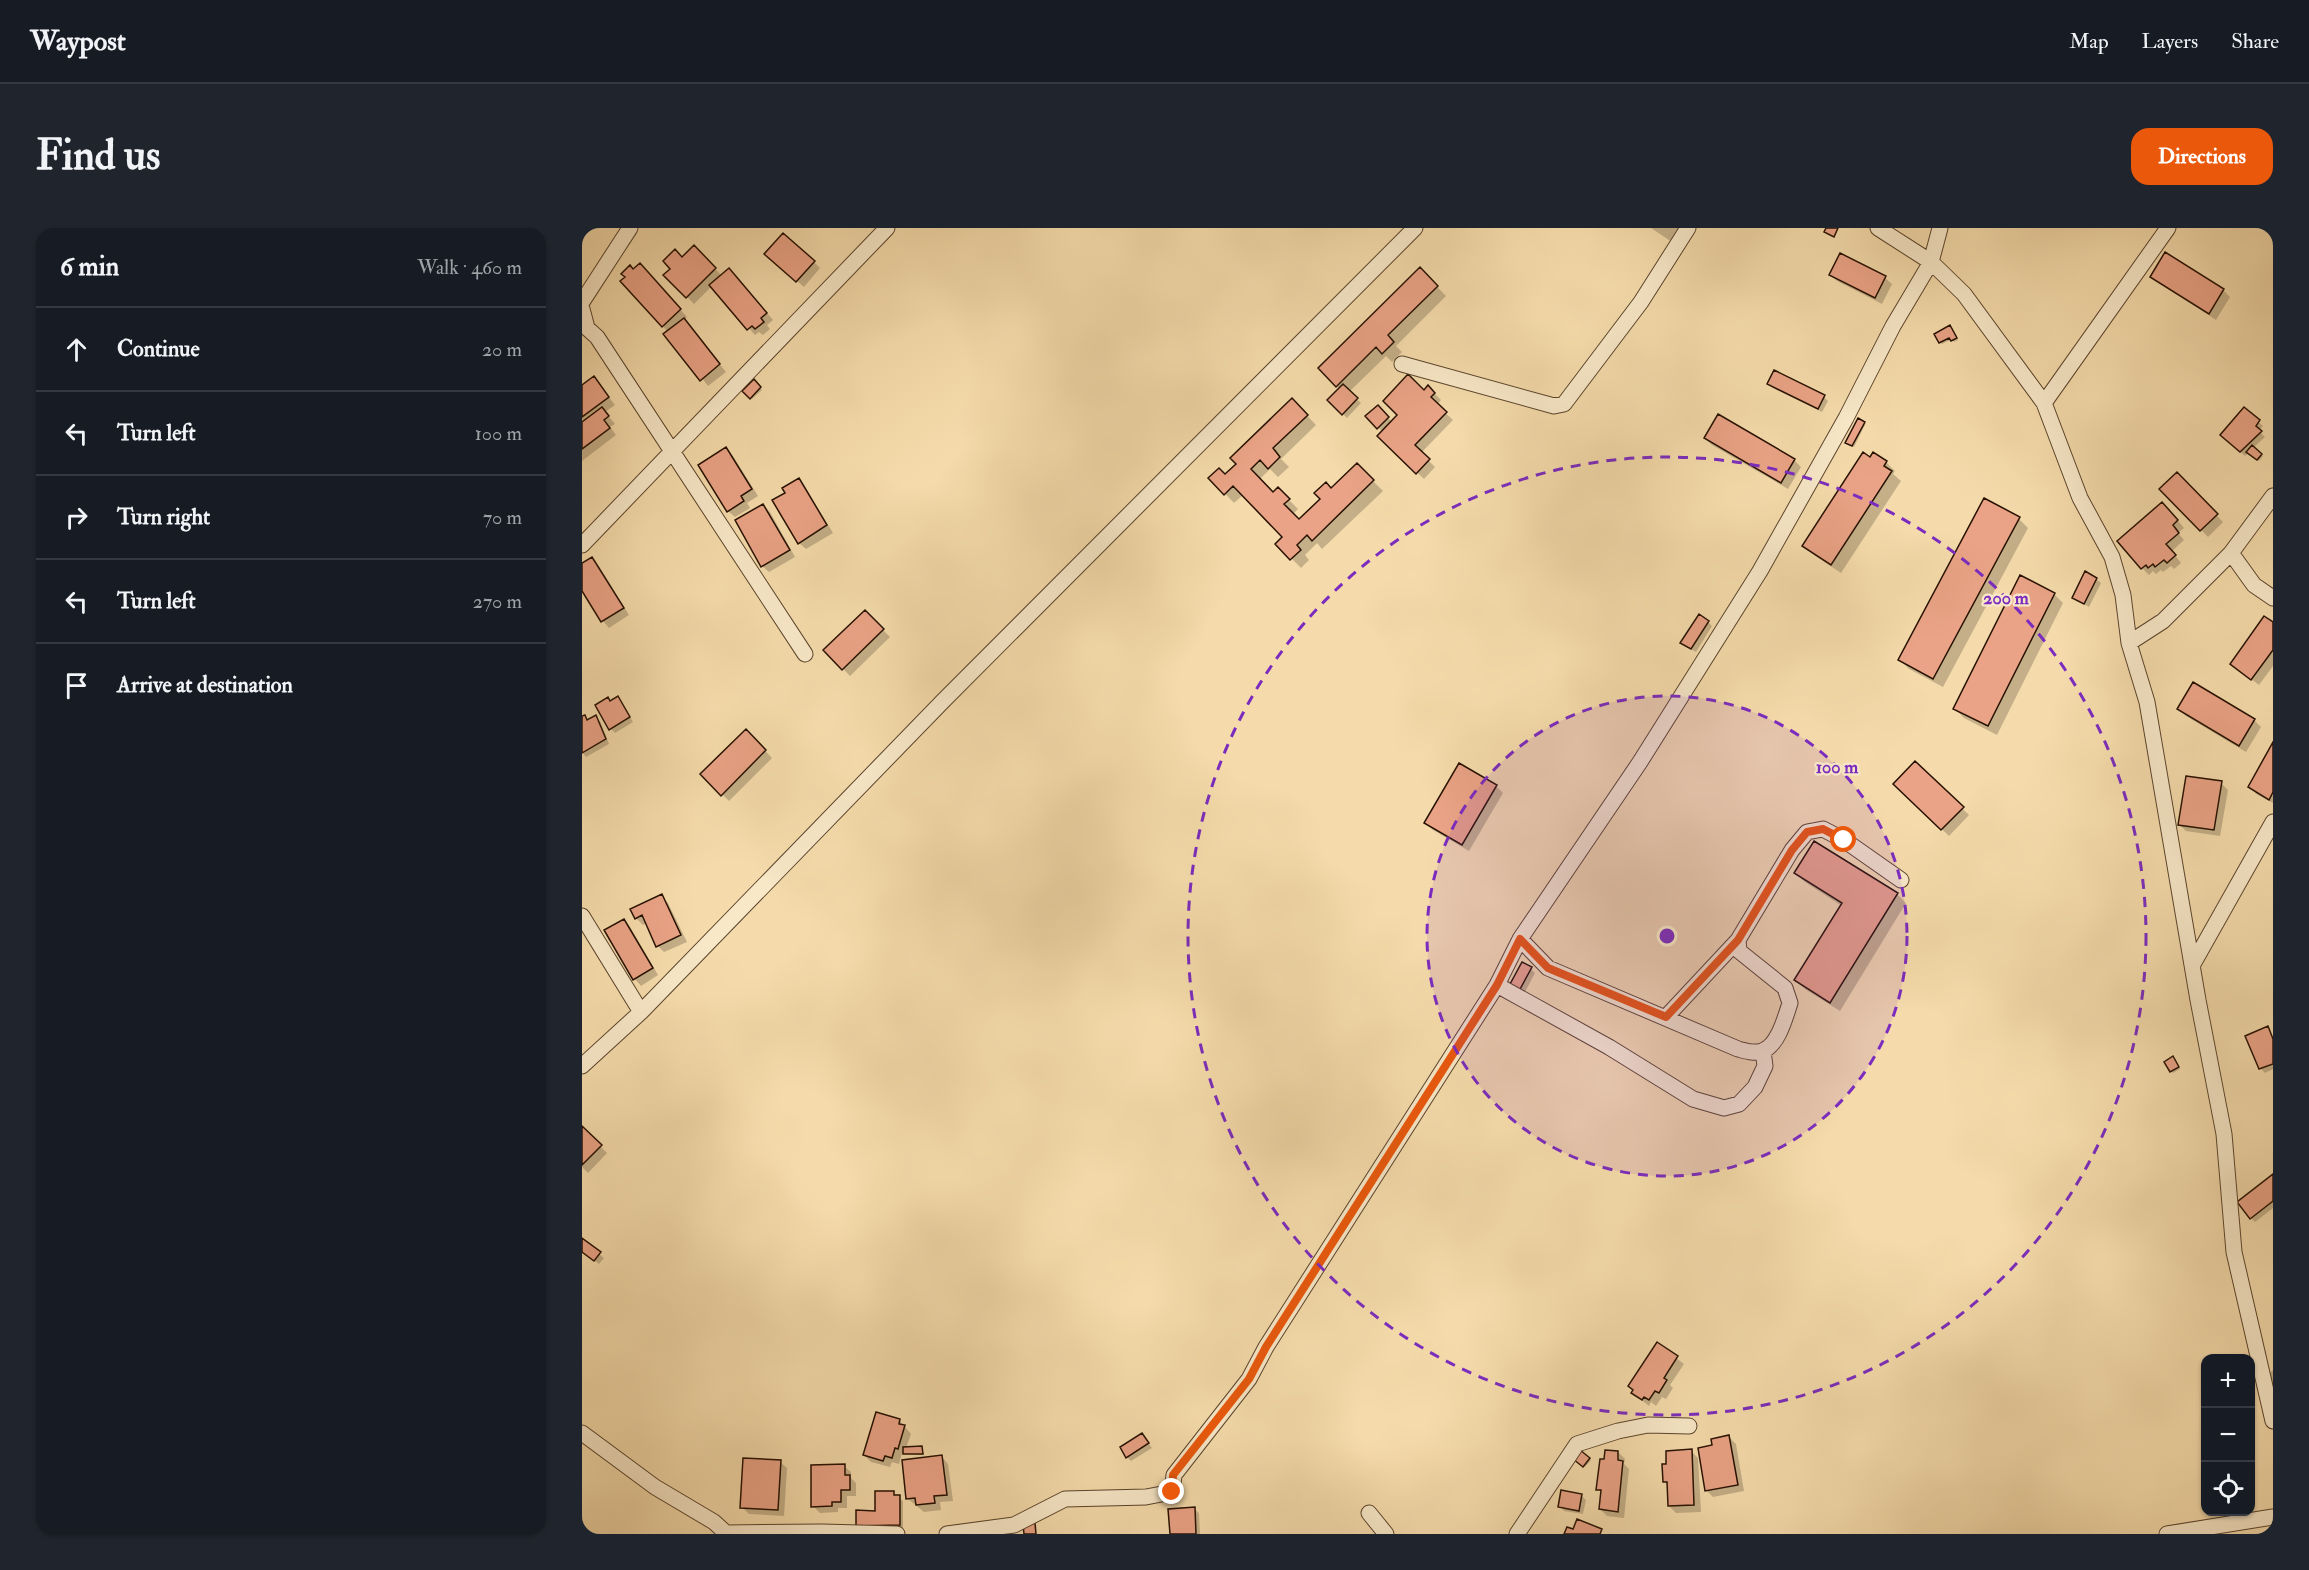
<!DOCTYPE html>
<meta charset="utf-8">
<style>
body{margin:0;font-family:"IM FELL Double Pica",serif;background:#20242c;color:#f1f3f6}
.controls{position:absolute;right:18px;bottom:18px;display:grid;overflow:hidden;border-radius:12px;box-shadow:0 2px 4px #0004}
.controls button{width:54px;height:54px;display:grid;place-items:center;padding:0;border:0;border-bottom:2px solid #363941;background:#171b24;color:#f1f3f6;font:30px sans-serif}
.stop{position:absolute;width:18px;height:18px;margin:-14px;border:4px solid #ea580c;border-radius:50%;background:#fff}
.stop.end{background:#ea580c;border-color:#fff;box-shadow:0 2px 6px #0008}
.list{margin:0;padding:0;list-style:none}
h2{display:flex;justify-content:space-between;align-items:center;height:78px;margin:0;padding:0 24px;font-size:26px}
h2 small{font-size:20px;font-weight:400;color:#9ea1a6}
.list li{display:grid;grid-template-columns:39px 1fr auto;gap:18px;align-items:center;box-sizing:border-box;height:84px;padding:0 24px;border-top:2px solid #363941}
.list b{display:block;font-size:22px;white-space:nowrap}
.list em{font-size:20px;font-style:normal;color:#9ea1a6}
.icon{flex:none;width:33px;height:33px;fill:none;stroke:currentColor;stroke-width:2;stroke-linecap:round;stroke-linejoin:round}
.map{position:relative;flex:none;width:1691px;height:1306px;overflow:hidden;border-radius:18px}
header{display:flex;align-items:center;gap:36px;box-sizing:border-box;height:84px;padding:0 30px;background:#171b24;border-bottom:2px solid #363941}
header strong{font-size:28px}
nav{display:flex;gap:33px;margin-inline-start:auto;font-size:21px}
.intro{display:flex;align-items:center;justify-content:space-between;box-sizing:border-box;height:144px;padding:0 36px}
h1{margin:0;font-size:42px}
.button{padding:15px 27px;border-radius:18px;background:#ea580c;color:#fff;font-size:21px;font-weight:700}
main{display:flex;gap:36px;padding:0 36px}
aside{flex:1;background:#171b24;border-radius:18px;box-shadow:0 2px 4px #0004}
.map>svg:first-child{display:block}
.shadow{fill:#0003}
.building{fill:#eaa386;stroke:#261101;stroke-width:1.5}
.lines{fill:none;stroke-linecap:round;stroke-linejoin:round}
.minor-casing{stroke:#5a442c;stroke-width:17}
.minor{stroke:#f8e8c8;stroke-width:15}
.route{stroke:#ea580c;stroke-width:8}
.ring{fill:none;stroke:#7b2cbf;stroke-width:3;stroke-dasharray:10 8}
.centre{fill:#7b2cbf;stroke:#f8e8c8;stroke-width:3}
.ring-label{font-size:18px;text-anchor:middle;font-weight:bold;fill:#7b2cbf;stroke:#f8e8c8;stroke-width:4.5;stroke-linejoin:round;paint-order:stroke}
</style>
<header>
<strong>Waypost</strong>
<nav><a>Map</a><a>Layers</a><a>Share</a></nav>
</header>
<div class="intro"><h1>Find us</h1><a class="button">Directions</a></div>
<main>
<aside>
<h2>6 min<small>Walk · 460 m</small></h2>
<ul class="list">
<li><svg class="icon" aria-label="ahead" viewBox="0 0 24 24"><path d="M12 20V5M6 11l6-6 6 6"/></svg><div><b>Continue</b></div><em>20 m</em></li>
<li><svg class="icon" aria-label="left" viewBox="0 0 24 24"><path d="M17 20v-9H6M10 6l-5 5 5 5"/></svg><div><b>Turn left</b></div><em>100 m</em></li>
<li><svg class="icon" aria-label="right" viewBox="0 0 24 24"><path d="M7 20v-9h11M14 6l5 5-5 5"/></svg><div><b>Turn right</b></div><em>70 m</em></li>
<li><svg class="icon" aria-label="left" viewBox="0 0 24 24"><path d="M17 20v-9H6M10 6l-5 5 5 5"/></svg><div><b>Turn left</b></div><em>270 m</em></li>
<li><svg class="icon" aria-label="arrive" viewBox="0 0 24 24"><path d="M6 21V4h12l-3 4 3 4H6"/></svg><div><b>Arrive at destination</b></div></li>
</ul>
</aside>
<div class="map">
<svg width="1691" height="1306" viewBox="0 0 1691 1306">
<rect width="100%" height="100%" fill="#f5dbab"/>
<filter id="stains"><feTurbulence type="fractalNoise" baseFrequency=".00333" numOctaves="4"/><feColorMatrix values="0 0 0 0 .2 0 0 0 0 .09 0 0 0 0 .02 0 0 0 .5 -.17"/></filter>
<radialGradient id="worn" r=".72"><stop offset=".6" stop-color="#630" stop-opacity="0"/><stop offset="1" stop-color="#630" stop-opacity=".3"/></radialGradient>
<path class="shadow" d="M 1069,0 L 1099,0 L 1090,14 Z
M 112,19 L 140,48 L 154,48 L 191,92 L 185,97 L 188,101 L 181,107 L 177,104 L 173,107 L 130,58 L 112,76 L 84,47 Z
M 191,32 L 232,34 L 238,40 L 222,59 Z
M 838,41 L 864,68 L 814,118 L 820,124 L 810,134 L 804,128 L 767,164 L 779,175 L 765,190 L 747,172 L 758,161 L 738,140 Z
M 51,43 L 64,44 L 105,89 L 102,92 L 144,144 L 126,158 L 81,98 Z
M 1249,47 L 1303,50 L 1310,56 L 1300,76 L 1255,53 Z
M 1570,48 L 1641,62 L 1648,69 L 1634,92 L 1577,55 Z
M 1370,101 L 1376,112 L 1372,114 L 1370,111 L 1360,116 L 1358,114 Z
M 12,150 L 33,177 L 23,184 L 33,196 L 28,199 L 34,207 L 0,233 L 0,159 Z
M 172,153 L 180,162 L 170,171 L 162,163 Z
M 1187,155 L 1242,169 L 1246,173 L 1240,184 L 1191,160 Z
M 846,159 L 859,172 L 855,177 L 871,192 L 839,225 L 853,239 L 842,251 L 797,208 L 801,204 L 785,188 L 796,179 L 810,194 Z
M 710,172 L 734,197 L 699,231 L 707,239 L 696,249 L 688,241 L 677,252 L 691,266 L 696,261 L 716,281 L 710,287 L 717,293 L 775,237 L 801,263 L 740,321 L 735,315 L 723,327 L 727,332 L 719,340 L 695,316 L 702,309 L 661,267 L 652,275 L 628,250 L 643,248 L 656,236 Z
M 1662,181 L 1681,198 L 1677,203 L 1683,209 L 1671,220 L 1681,228 L 1677,233 L 1667,224 L 1663,228 L 1644,211 Z
M 1282,195 L 1283,197 L 1272,219 L 1266,216 Z
M 1123,210 L 1212,232 L 1219,239 L 1206,261 L 1130,217 Z
M 144,221 L 151,228 L 176,268 L 165,275 L 168,280 L 153,289 L 146,283 Z
M 1289,231 L 1304,234 L 1313,243 L 1311,246 L 1319,253 L 1259,345 L 1232,327 L 1222,318 Z
M 1595,247 L 1641,294 L 1626,309 L 1579,261 Z
M 216,252 L 223,259 L 251,305 L 224,321 L 217,315 L 205,265 Z
M 181,277 L 188,284 L 213,329 L 187,344 L 180,338 Z
M 1587,282 L 1602,300 L 1596,305 L 1602,312 L 1590,323 L 1599,335 L 1592,341 L 1589,338 L 1581,344 L 1579,342 L 1574,346 L 1571,343 L 1567,347 L 1560,340 Z
M 1437,291 L 1446,300 L 1361,459 L 1327,441 L 1318,432 Z
M 9,331 L 16,337 L 47,387 L 27,400 L 21,393 L 0,360 L 0,337 Z
M 1514,351 L 1519,355 L 1507,379 L 1492,370 Z
M 1472,366 L 1481,375 L 1415,507 L 1382,490 L 1373,481 Z
M 283,384 L 308,409 L 268,448 L 243,422 Z
M 1126,394 L 1130,398 L 1114,424 L 1105,419 Z
M 1691,396 L 1691,438 L 1677,457 L 1650,436 Z
M 1612,456 L 1672,492 L 1679,499 L 1664,524 L 1604,488 L 1597,481 Z
M 36,470 L 51,494 L 33,505 L 29,501 L 29,474 Z
M 2,488 L 7,493 L 13,489 L 18,493 L 27,516 L 4,529 L 0,524 L 0,490 Z
M 164,503 L 190,530 L 147,573 L 120,546 Z
M 1691,517 L 1691,575 L 1674,566 L 1668,559 Z
M 1333,535 L 1387,587 L 1367,608 L 1313,556 Z
M 1639,555 L 1646,562 L 1638,608 L 1604,603 L 1597,596 Z
M 914,558 L 921,565 L 887,623 L 851,602 L 844,595 Z
M 1213,645 L 1315,666 L 1324,675 L 1258,783 L 1223,761 L 1214,752 L 1260,678 L 1223,654 Z
M 79,668 L 86,675 L 105,714 L 82,724 L 76,718 L 65,695 L 61,697 L 54,690 Z
M 41,693 L 48,699 L 76,747 L 59,758 L 53,751 Z
M 949,741 L 953,745 L 942,766 L 933,762 Z
M 1685,800 L 1691,808 L 1691,841 L 1683,845 L 1679,841 L 1665,808 Z
M 1592,832 L 1598,841 L 1591,845 L 1584,835 Z
M 0,900 L 25,925 L 6,945 L 0,939 Z
M 1691,948 L 1691,980 L 1673,994 L 1669,990 Z
M 0,1012 L 22,1030 L 17,1036 L 0,1023 Z
M 1075,1116 L 1102,1136 L 1088,1157 L 1091,1160 L 1084,1171 L 1080,1169 L 1074,1178 L 1069,1174 L 1067,1178 L 1051,1165 Z
M 1691,1142 L 1691,1159 L 1683,1149 Z
M 317,1192 L 329,1206 L 324,1220 L 340,1220 L 342,1227 L 320,1225 L 317,1236 L 310,1234 L 308,1239 L 289,1234 L 282,1227 Z
M 560,1207 L 570,1220 L 549,1233 L 545,1229 Z
M 1147,1209 L 1154,1216 L 1162,1263 L 1131,1269 L 1124,1262 L 1132,1218 Z
M 1109,1223 L 1116,1230 L 1119,1284 L 1094,1285 L 1087,1278 L 1087,1258 L 1082,1253 Z
M 998,1224 L 1009,1232 L 1003,1239 L 993,1231 Z
M 1036,1224 L 1043,1231 L 1042,1236 L 1047,1241 L 1042,1290 L 1025,1288 L 1018,1281 L 1020,1265 L 1016,1261 L 1023,1233 Z
M 360,1229 L 366,1236 L 371,1273 L 358,1274 L 359,1282 L 342,1284 L 326,1271 Z
M 198,1234 L 205,1240 L 202,1288 L 167,1286 L 160,1279 Z
M 262,1238 L 269,1244 L 269,1250 L 274,1255 L 274,1268 L 265,1268 L 265,1280 L 256,1280 L 256,1284 L 238,1285 L 231,1278 Z
M 311,1265 L 321,1273 L 321,1301 L 280,1301 Z
M 999,1267 L 1004,1272 L 1001,1286 L 982,1283 L 978,1278 Z
M 612,1281 L 617,1285 L 618,1306 L 589,1306 L 588,1282 Z"/>
<path class="building" d="M 1244,0 L 1256,0 L 1252,9 L 1242,4 Z
M 201,5 L 233,33 L 214,54 L 182,26 Z
M 112,17 L 134,40 L 104,70 L 81,47 L 88,41 L 81,33 L 93,21 L 100,29 Z
M 1583,24 L 1642,61 L 1627,86 L 1568,49 Z
M 1258,25 L 1304,48 L 1293,70 L 1247,47 Z
M 58,35 L 99,81 L 80,99 L 38,53 L 43,49 L 39,46 L 48,37 L 51,41 Z
M 838,39 L 856,58 L 806,107 L 812,114 L 800,126 L 794,119 L 754,159 L 736,140 Z
M 147,40 L 185,85 L 179,90 L 182,94 L 173,101 L 170,98 L 165,102 L 127,57 Z
M 102,90 L 138,136 L 118,153 L 81,106 Z
M 1368,97 L 1375,110 L 1369,113 L 1367,110 L 1357,115 L 1352,106 Z
M 1192,142 L 1243,167 L 1236,181 L 1185,156 Z
M 826,146 L 842,162 L 846,157 L 853,165 L 849,169 L 865,184 L 833,217 L 848,231 L 834,246 L 795,208 L 815,187 L 801,173 Z
M 12,148 L 27,169 L 0,189 L 0,157 Z
M 172,151 L 179,159 L 168,171 L 160,163 Z
M 761,156 L 776,170 L 760,187 L 745,172 Z
M 710,170 L 726,187 L 691,220 L 698,229 L 686,241 L 678,232 L 669,241 L 691,264 L 696,259 L 708,271 L 702,276 L 717,291 L 738,271 L 732,265 L 744,254 L 749,260 L 775,235 L 792,252 L 730,313 L 725,307 L 715,317 L 719,322 L 708,332 L 693,316 L 700,309 L 651,258 L 642,267 L 626,250 L 637,240 L 643,246 L 654,236 L 648,230 Z
M 796,177 L 807,189 L 795,201 L 783,188 Z
M 20,179 L 27,188 L 22,192 L 28,200 L 0,221 L 0,194 Z
M 1662,179 L 1678,192 L 1674,198 L 1680,203 L 1658,224 L 1638,207 Z
M 1136,186 L 1213,231 L 1199,255 L 1122,210 Z
M 1276,190 L 1283,194 L 1270,218 L 1263,215 Z
M 1670,217 L 1680,226 L 1675,232 L 1664,224 Z
M 144,219 L 170,261 L 159,268 L 162,273 L 145,284 L 116,237 Z
M 1281,224 L 1288,229 L 1291,224 L 1305,233 L 1302,238 L 1310,243 L 1249,337 L 1220,318 Z
M 1595,244 L 1636,286 L 1618,303 L 1577,261 Z
M 217,250 L 245,297 L 216,316 L 190,272 L 203,265 L 200,260 Z
M 1402,270 L 1438,289 L 1351,451 L 1316,432 Z
M 1580,274 L 1596,292 L 1591,297 L 1597,305 L 1584,316 L 1594,327 L 1585,335 L 1582,332 L 1573,339 L 1571,336 L 1566,340 L 1564,337 L 1559,341 L 1535,313 Z
M 181,276 L 208,322 L 179,339 L 153,292 Z
M 10,329 L 42,380 L 19,394 L 0,363 L 0,335 Z
M 1503,343 L 1515,350 L 1502,376 L 1490,370 Z
M 1438,347 L 1473,365 L 1406,498 L 1371,481 Z
M 283,382 L 302,401 L 260,442 L 241,422 Z
M 1117,386 L 1127,393 L 1109,421 L 1098,415 Z
M 1682,388 L 1691,394 L 1691,422 L 1669,452 L 1648,436 Z
M 1611,454 L 1673,491 L 1657,518 L 1595,481 Z
M 36,468 L 48,489 L 27,502 L 13,477 L 26,469 L 28,473 Z
M 3,487 L 5,492 L 14,487 L 24,511 L 0,525 L 0,488 Z
M 164,501 L 184,522 L 139,568 L 118,546 Z
M 1691,514 L 1691,564 L 1687,572 L 1666,559 Z
M 1333,533 L 1382,579 L 1359,602 L 1311,556 Z
M 877,535 L 915,557 L 880,617 L 842,595 Z
M 1604,548 L 1640,553 L 1632,602 L 1596,597 Z
M 1232,613 L 1316,665 L 1248,775 L 1212,752 L 1260,675 L 1212,645 Z
M 80,666 L 99,707 L 74,719 L 60,687 L 53,691 L 48,681 Z
M 42,691 L 71,740 L 51,752 L 22,702 Z
M 940,734 L 950,739 L 937,763 L 927,758 Z
M 1686,798 L 1691,811 L 1691,836 L 1677,841 L 1663,808 Z
M 1591,828 L 1597,839 L 1588,844 L 1582,834 Z
M 0,898 L 20,917 L 0,937 Z
M 1691,946 L 1691,973 L 1668,991 L 1655,974 Z
M 0,1010 L 19,1024 L 12,1033 L 0,1024 Z
M 1075,1114 L 1096,1128 L 1082,1150 L 1085,1152 L 1077,1165 L 1073,1163 L 1067,1172 L 1062,1169 L 1060,1172 L 1049,1165 L 1051,1162 L 1046,1158 Z
M 294,1184 L 318,1191 L 317,1196 L 323,1197 L 316,1221 L 313,1220 L 310,1230 L 303,1228 L 301,1233 L 281,1227 Z
M 560,1205 L 567,1215 L 544,1230 L 538,1219 Z
M 1147,1207 L 1156,1257 L 1123,1263 L 1116,1220 L 1130,1217 L 1129,1211 Z
M 340,1218 L 341,1226 L 321,1226 L 321,1219 Z
M 1110,1221 L 1112,1277 L 1086,1278 L 1085,1254 L 1081,1254 L 1080,1236 L 1084,1236 L 1084,1223 Z
M 998,1222 L 1008,1230 L 1001,1239 L 991,1231 Z
M 1023,1222 L 1036,1223 L 1036,1232 L 1041,1233 L 1036,1284 L 1017,1281 L 1019,1262 L 1014,1262 L 1018,1231 L 1022,1231 Z
M 360,1227 L 365,1267 L 352,1268 L 353,1275 L 334,1277 L 333,1270 L 324,1271 L 320,1232 Z
M 161,1230 L 199,1232 L 196,1282 L 158,1280 Z
M 263,1236 L 263,1247 L 268,1247 L 268,1262 L 259,1262 L 259,1274 L 250,1274 L 250,1278 L 229,1279 L 229,1237 Z
M 979,1262 L 1000,1266 L 997,1283 L 976,1279 Z
M 293,1263 L 312,1263 L 312,1267 L 318,1267 L 318,1297 L 274,1298 L 274,1282 L 293,1283 Z
M 613,1279 L 614,1306 L 588,1306 L 586,1281 Z
M 995,1291 L 1020,1301 L 1018,1306 L 982,1306 L 985,1299 L 991,1301 Z
M 453,1295 L 454,1306 L 442,1306 L 441,1296 Z"/>
<g class="lines">
<g class="minor-casing">
<path id="minor" d="M 1296,0 L 1349,34 L 1382,66 L 1462,175 L 1498,270 L 1530,329 L 1541,367 L 1547,415 L 1565,474 L 1616,772 L 1642,906 L 1652,1024 L 1691,1193
M 0,74 L 48,0
M 0,81 L 5,100 L 15,109 L 223,426
M 820,136 L 972,178 L 982,176 L 1059,74 L 1106,0
M 1462,175 L 1586,0
M 0,317 L 305,0
M 1649,325 L 1672,357 L 1691,370
M 1547,415 L 1581,393 L 1649,325 L 1691,268
M 0,688 L 59,784
M 938,711 L 966,740 L 1156,821 C 1164,823 1172,826 1180,823 C 1196,818 1203,790 1208,775 L 1203,760 L 1157,723 L 1156,712 L 1210,622 L 1225,604 L 1241,601 L 1262,612 L 1319,652
M 1611,736 L 1691,594
M 915,757 L 1027,819 L 1111,871 L 1142,880 L 1157,876 L 1173,859 L 1183,838 L 1181,823
M 1084,789 L 1156,712
M 0,838 L 59,784 L 361,473 L 833,0
M 0,1205 L 73,1259 L 132,1294 L 144,1305 L 240,1304 L 315,1306
M 787,1285 L 804,1306
M 365,1306 L 432,1297 L 483,1271 L 564,1269 L 590,1264 L 592,1247 L 667,1151 L 684,1119 L 915,757 L 938,711 L 1058,534 L 1178,343 L 1264,190 L 1311,98 L 1349,34 L 1358,0
M 935,1306 L 995,1216 L 1036,1203 L 1066,1197 L 1107,1198
M 1585,1306 L 1691,1289"/>
</g>
<use href="#minor" class="minor"/>
</g>
<g class="lines">
<path class="route" d="M 590,1264 L 591,1247 L 667,1151 L 684,1119 L 915,757 L 938,711 L 966,740 L 1084,789 L 1156,712 L 1210,622 L 1225,604 L 1241,601 L 1262,612"/>
</g>
<circle cx="1085" cy="708" r="240" fill="#7b2cbf" fill-opacity=".12"/>
<g class="ring">
<circle cx="1085" cy="708" r="240"/>
<circle cx="1085" cy="708" r="479"/>
</g>
<circle cx="1085" cy="708" r="9" class="centre"/>
<g class="ring-label">
<text x="1424" y="376">200 m</text>
<text x="1255" y="545">100 m</text>
</g>
<rect width="100%" height="100%" filter="url(#stains)"/>
<rect width="100%" height="100%" fill="url(#worn)"/>
</svg>
<div class="controls">
<button>+</button>
<button>−</button>
<button><svg class="icon" aria-label="locate" viewBox="0 0 24 24"><circle cx="12" cy="12" r="6"/><path d="M12 2v4M12 18v4M2 12h4M18 12h4"/></svg></button>
</div>
<div class="stop" style="left:1262px;top:612px"></div>
<div class="stop end" style="left:590px;top:1264px"></div>
</div>
</main>
